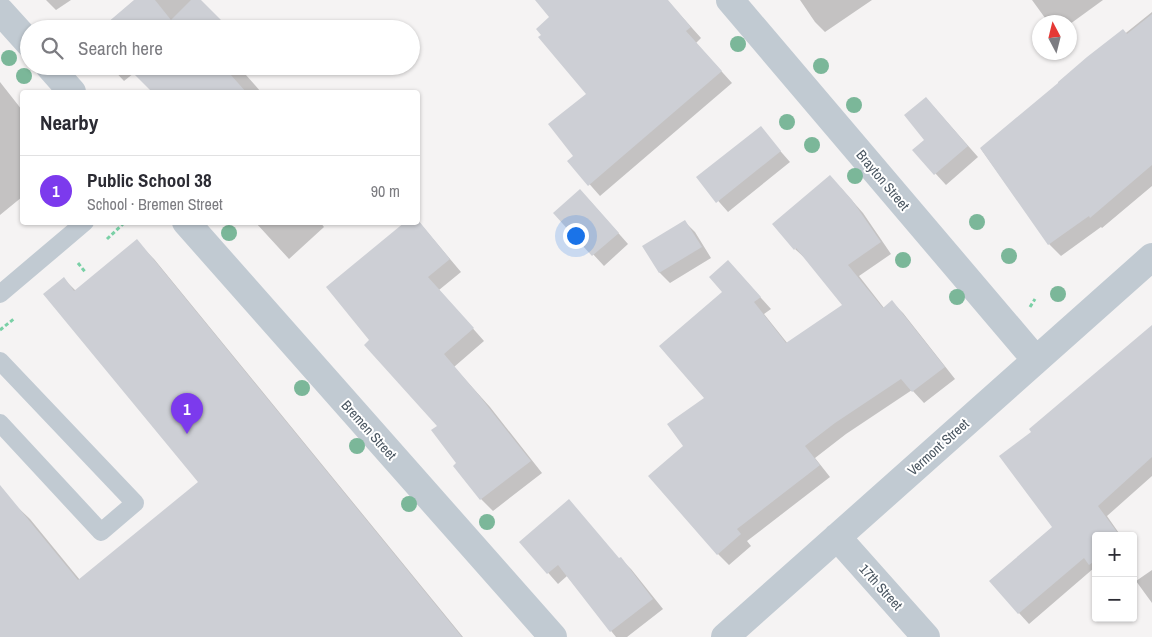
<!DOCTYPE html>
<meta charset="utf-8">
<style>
body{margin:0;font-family:"Archivo Narrow",sans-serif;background:#f7f7f7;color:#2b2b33}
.controls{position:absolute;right:15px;bottom:15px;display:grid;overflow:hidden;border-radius:5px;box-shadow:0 1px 4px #0004}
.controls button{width:45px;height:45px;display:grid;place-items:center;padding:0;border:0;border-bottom:1px solid #e1e1e2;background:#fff;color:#2b2b33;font:25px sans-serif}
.compass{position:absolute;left:1032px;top:15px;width:45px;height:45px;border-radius:50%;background:#fff;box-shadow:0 1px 4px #0004;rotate:353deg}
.you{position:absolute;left:575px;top:235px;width:18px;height:18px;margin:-12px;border:4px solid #fff;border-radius:50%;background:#1a73e8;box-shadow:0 0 0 8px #1a73e833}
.badge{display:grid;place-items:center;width:32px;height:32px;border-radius:50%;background:#7c3aed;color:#fff;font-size:16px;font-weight:700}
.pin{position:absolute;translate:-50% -41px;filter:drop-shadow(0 1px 2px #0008)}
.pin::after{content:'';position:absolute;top:26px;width:18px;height:15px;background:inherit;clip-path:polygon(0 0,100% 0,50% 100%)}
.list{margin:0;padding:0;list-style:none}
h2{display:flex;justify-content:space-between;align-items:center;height:65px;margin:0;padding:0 20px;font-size:21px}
h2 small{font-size:16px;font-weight:400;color:#7c7c81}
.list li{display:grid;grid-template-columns:32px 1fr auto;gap:15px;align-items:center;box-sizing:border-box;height:70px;padding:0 20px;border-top:1px solid #e1e1e2}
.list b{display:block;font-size:19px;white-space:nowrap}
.list p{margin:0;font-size:16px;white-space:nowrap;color:#7c7c81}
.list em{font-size:16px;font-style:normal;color:#7c7c81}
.icon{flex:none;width:28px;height:28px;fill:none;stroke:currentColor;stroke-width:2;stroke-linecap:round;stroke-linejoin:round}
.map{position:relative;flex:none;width:1152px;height:637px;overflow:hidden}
.search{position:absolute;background:#fff;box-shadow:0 1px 4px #0004;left:20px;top:20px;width:400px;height:55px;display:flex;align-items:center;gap:12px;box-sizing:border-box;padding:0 18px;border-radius:28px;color:#7c7c81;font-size:19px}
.panel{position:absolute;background:#fff;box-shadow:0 1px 4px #0004;left:20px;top:90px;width:400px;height:135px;border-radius:5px}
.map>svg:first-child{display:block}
.shadow{fill:#0003}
.building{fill:#cdcfd5}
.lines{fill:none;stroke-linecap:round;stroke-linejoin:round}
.path{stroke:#7ad0a6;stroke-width:3;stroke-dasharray:4 2.5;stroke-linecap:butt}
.lane{stroke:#c1cad2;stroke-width:18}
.street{stroke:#c1cad2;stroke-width:28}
.tree{fill:#7bb799}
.labels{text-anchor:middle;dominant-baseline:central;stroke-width:4;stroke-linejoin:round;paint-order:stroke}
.street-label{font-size:14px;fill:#4a5661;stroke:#fff}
</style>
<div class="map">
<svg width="1152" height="637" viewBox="0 0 1152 637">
<rect width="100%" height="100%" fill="#f5f3f3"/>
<path class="shadow" d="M 46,0 L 71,0 L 56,10 Z
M 135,0 L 199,0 L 229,29 L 101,29 Z
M 536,0 L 667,0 L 701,38 L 696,43 L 732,83 L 600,196 L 569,161 L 575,156 L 588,94 L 551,18 Z
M 800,0 L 872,0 L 825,32 L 815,22 Z
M 1032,0 L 1103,0 L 1070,24 L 1048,22 Z
M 1152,12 L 1152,186 L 1102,228 L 1101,227 L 1061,256 L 1049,244 L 981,149 Z
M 110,66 L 238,66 L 261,92 L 154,92 L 134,73 L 124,81 Z
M 0,82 L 22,110 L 22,197 L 0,215 Z
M 926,98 L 978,157 L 946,185 L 914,150 L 926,140 Z
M 760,128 L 790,162 L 728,212 L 698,178 Z
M 841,188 L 863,213 L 891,254 L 859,276 L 884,308 L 892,302 L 903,313 L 955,379 L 924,403 L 912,390 L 846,434 L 815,458 L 830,477 L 747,541 L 751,546 L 729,565 L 718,554 L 685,446 L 706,398 L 728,261 L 771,309 L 764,314 L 788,344 L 844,305 L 807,260 L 795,249 Z
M 590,201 L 628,244 L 604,266 L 555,213 Z
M 418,221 L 461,272 L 439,290 L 484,341 L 454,367 L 490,407 L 542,473 L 493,511 L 481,499 L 455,466 L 457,464 L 439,426 L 371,340 Z
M 257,222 L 320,222 L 324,227 L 289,259 L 256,223 Z
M 685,222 L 695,232 L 711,258 L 670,283 L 660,273 L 644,247 Z
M 136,241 L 154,259 L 463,637 L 0,637 L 0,495 L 11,501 L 30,519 L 80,580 L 199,483 L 64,279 L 76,291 Z
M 1152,327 L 1152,476 L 1107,516 L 1121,536 L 1096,536 L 1096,570 L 1094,568 L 1029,624 L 990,581 L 1053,527 L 1033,433 Z
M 521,542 L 621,559 L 631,569 L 663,609 L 627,637 L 616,637 L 567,576 L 558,584 Z
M 1152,570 L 1152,603 L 1136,581 Z"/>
<path class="building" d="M 134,0 L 155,0 L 171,20 L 191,0 L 201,0 L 228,27 L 226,29 L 100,29 Z
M 535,0 L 668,0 L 691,27 L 686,31 L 722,71 L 588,186 L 567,161 L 573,156 L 548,124 L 586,94 L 538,37 L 541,35 L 536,29 L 549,17 Z
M 1152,14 L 1152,165 L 1090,218 L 1089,216 L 1048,245 L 980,148 L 1058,83 L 1058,82 L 1087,57 L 1123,29 L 1127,34 Z
M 126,66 L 223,66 L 246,92 L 152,92 Z
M 926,97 L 968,146 L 934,175 L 912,150 L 924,140 L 904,115 Z
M 761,126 L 781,151 L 716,203 L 696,177 Z
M 830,175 L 852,200 L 881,242 L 848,265 L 883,308 L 892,300 L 945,367 L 912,392 L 901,379 L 835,423 L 805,446 L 820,465 L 737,529 L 741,534 L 717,555 L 648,476 L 683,446 L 667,424 L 704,398 L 659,346 L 722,292 L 709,277 L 728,260 L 761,297 L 754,302 L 786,343 L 842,305 L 796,248 L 794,250 L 772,224 Z
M 580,189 L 619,233 L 592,256 L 553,213 Z
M 418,220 L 450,259 L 428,277 L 474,328 L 444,354 L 478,394 L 531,461 L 480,500 L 453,466 L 456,463 L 431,430 L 437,426 L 364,345 L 369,340 L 326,287 L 405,222 L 418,222 Z
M 685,220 L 702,247 L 659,273 L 642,246 Z
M 137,239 L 462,637 L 0,637 L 0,485 L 78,580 L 198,482 L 43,294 L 64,277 L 74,291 Z
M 1152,325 L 1152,457 L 1098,506 L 1120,536 L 1096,536 L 1096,560 L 1089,565 L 1084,558 L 1018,614 L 989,581 L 1052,527 L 999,456 L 1031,432 L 1029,429 Z
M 569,499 L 619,558 L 621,557 L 653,599 L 610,632 L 558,565 L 547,574 L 519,542 Z"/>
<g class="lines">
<path class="path" d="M 107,239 L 125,222
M 78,263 L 86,273
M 1030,307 L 1035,299
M 0,330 L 15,318"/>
<path class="lane" d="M 0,294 L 85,222
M 0,361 L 135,503 L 101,532 L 0,423"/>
<path class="street" d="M 730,0 L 1036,360
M 0,11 L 29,43
M 49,66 L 72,92
M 186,222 L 553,637
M 837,537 L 926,637
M 725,637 L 1152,257"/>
</g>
<g class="tree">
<circle cx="738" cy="44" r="8"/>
<circle cx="9" cy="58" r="8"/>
<circle cx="821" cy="66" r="8"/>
<circle cx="24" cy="76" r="8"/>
<circle cx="854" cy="105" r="8"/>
<circle cx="787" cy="122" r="8"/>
<circle cx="812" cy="145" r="8"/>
<circle cx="855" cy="176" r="8"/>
<circle cx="977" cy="222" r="8"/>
<circle cx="229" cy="233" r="8"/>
<circle cx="1009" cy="256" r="8"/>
<circle cx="903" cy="260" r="8"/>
<circle cx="1058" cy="294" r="8"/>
<circle cx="957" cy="297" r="8"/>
<circle cx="302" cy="388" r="8"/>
<circle cx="357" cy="446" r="8"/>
<circle cx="409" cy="504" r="8"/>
<circle cx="487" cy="522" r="8"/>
</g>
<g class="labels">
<g class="street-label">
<text transform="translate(883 180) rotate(50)">Brayton Street</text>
<text transform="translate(369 430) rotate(48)">Bremen Street</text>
<text transform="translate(938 447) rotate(-42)">Vermont Street</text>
<text transform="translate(881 587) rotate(48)">17th Street</text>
</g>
</g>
</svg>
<div class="controls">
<button>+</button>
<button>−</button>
</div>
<svg class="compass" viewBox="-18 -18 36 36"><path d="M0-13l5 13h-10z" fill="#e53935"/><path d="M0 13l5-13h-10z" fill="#7c7c81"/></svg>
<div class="you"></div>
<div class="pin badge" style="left:187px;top:434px">1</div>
<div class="search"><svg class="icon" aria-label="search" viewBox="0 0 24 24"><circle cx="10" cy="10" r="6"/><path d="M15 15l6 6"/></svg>Search here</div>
<section class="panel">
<h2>Nearby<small></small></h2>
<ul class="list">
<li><span class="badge">1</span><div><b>Public School 38</b><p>School · Bremen Street</p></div><em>90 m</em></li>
</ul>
</section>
</div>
